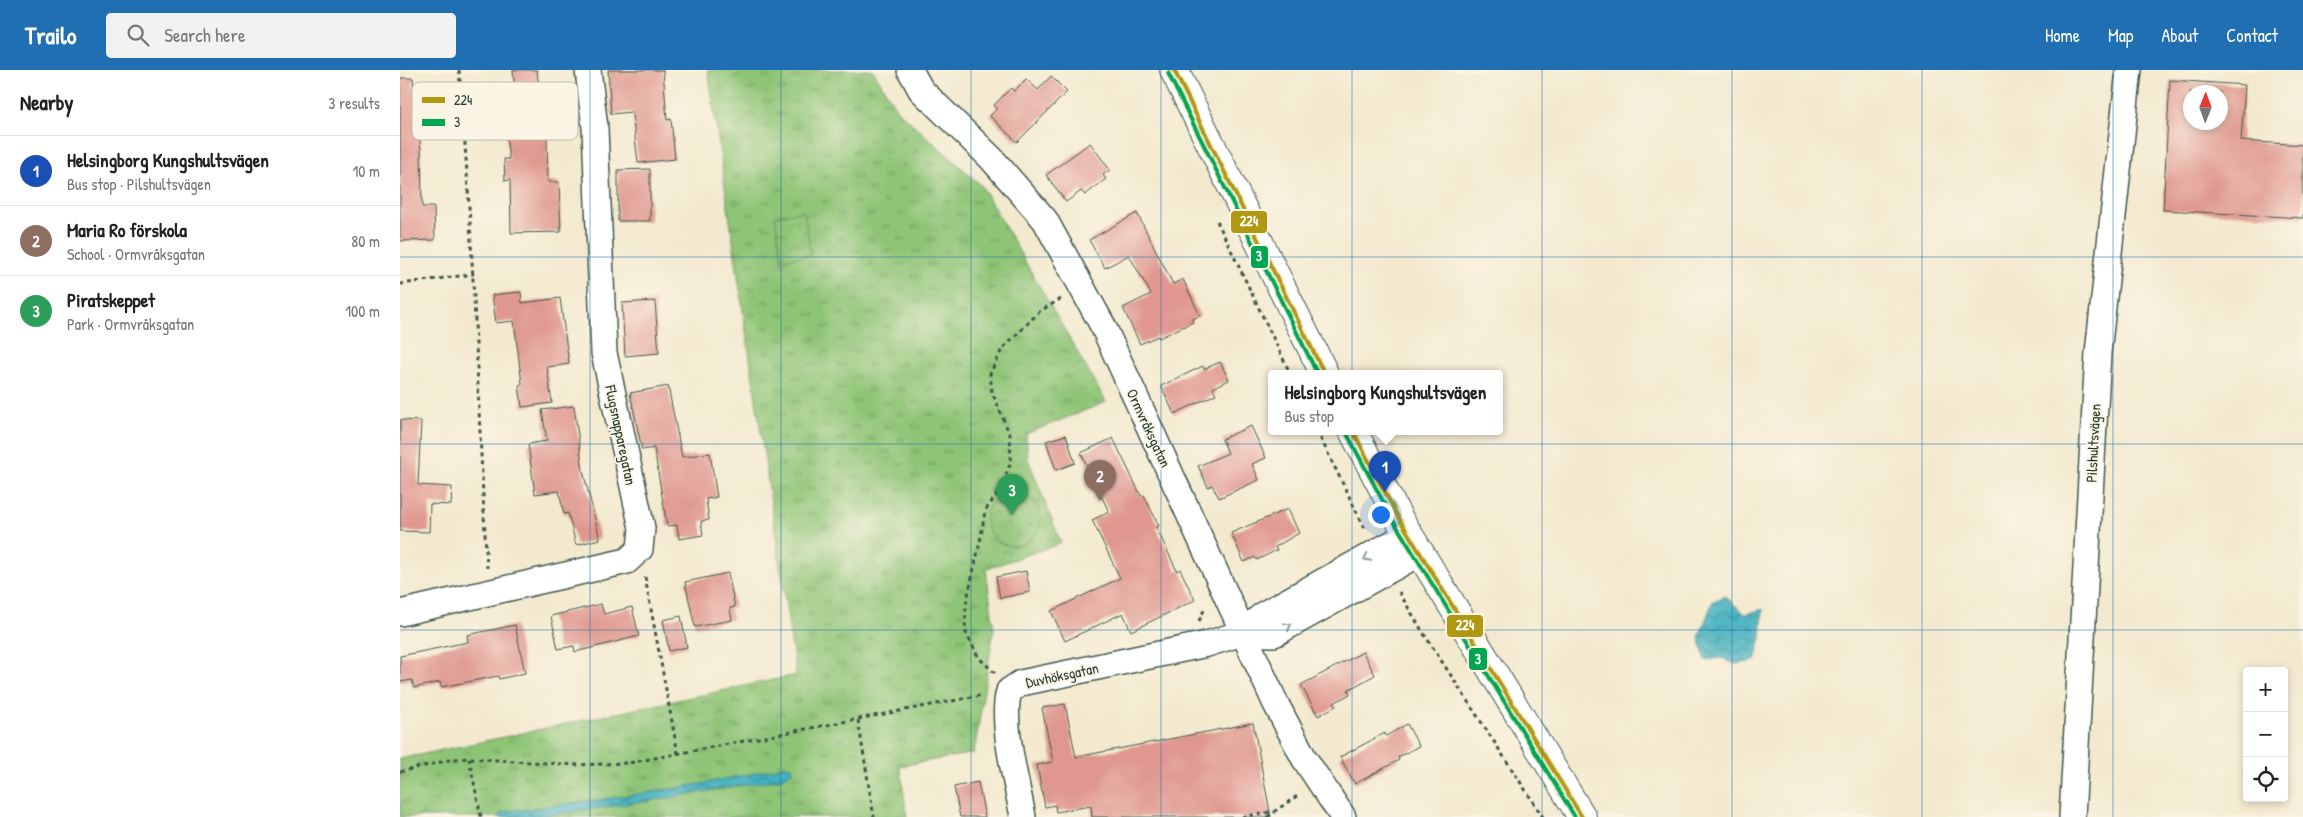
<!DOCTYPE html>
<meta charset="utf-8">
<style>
body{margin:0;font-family:"Patrick Hand",sans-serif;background:#f2f2f2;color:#222}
.controls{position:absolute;right:15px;bottom:15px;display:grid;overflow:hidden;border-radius:5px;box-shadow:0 2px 8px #0003}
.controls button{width:45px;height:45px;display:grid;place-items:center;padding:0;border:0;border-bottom:1px solid #e0e0e0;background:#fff;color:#222;font:25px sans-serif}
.compass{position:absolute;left:1783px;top:15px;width:45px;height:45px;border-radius:50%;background:#fff;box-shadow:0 2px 8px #0003;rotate:1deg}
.you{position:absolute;left:980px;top:444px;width:18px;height:18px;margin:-12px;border:4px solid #fff;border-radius:50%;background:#1a73e8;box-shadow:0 0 0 8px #1a73e833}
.badge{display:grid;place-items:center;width:32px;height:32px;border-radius:50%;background:#1f6fb2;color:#fff;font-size:16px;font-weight:700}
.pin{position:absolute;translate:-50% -41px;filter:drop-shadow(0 1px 2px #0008)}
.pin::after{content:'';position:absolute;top:26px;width:18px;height:15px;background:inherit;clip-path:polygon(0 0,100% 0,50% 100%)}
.popup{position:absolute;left:868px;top:300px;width:235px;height:65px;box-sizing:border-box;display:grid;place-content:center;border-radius:5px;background:#fff;filter:drop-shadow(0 1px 4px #0005);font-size:16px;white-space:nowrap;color:#767676}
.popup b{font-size:19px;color:#222}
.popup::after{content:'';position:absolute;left:50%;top:100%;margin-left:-10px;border:10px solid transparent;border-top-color:#fff}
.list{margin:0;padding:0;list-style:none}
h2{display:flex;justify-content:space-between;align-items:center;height:65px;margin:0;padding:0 20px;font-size:21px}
h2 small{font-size:16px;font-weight:400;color:#767676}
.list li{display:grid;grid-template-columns:32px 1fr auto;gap:15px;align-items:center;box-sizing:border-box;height:70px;padding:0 20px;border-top:1px solid #e0e0e0}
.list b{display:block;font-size:19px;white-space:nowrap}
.list p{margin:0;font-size:16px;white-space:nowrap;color:#767676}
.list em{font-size:16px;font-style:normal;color:#767676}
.icon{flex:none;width:28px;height:28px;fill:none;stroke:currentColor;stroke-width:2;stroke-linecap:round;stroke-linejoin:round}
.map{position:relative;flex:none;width:1903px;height:747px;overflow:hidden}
header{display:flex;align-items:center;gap:30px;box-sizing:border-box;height:70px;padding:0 25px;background:#1f6fb2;color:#fff}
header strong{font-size:24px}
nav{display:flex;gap:28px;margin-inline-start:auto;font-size:18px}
.search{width:350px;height:45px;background:#f2f2f2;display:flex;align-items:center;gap:12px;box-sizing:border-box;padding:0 18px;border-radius:5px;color:#767676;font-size:19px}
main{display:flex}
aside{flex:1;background:#fff}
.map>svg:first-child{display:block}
.grass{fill:url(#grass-tufts);stroke:#568055}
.park{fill:url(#park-crowns);stroke:#568055}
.water{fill:url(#water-waves);stroke:#30767a}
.building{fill:#df978f;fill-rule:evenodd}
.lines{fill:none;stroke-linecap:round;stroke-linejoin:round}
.minor-casing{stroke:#3f574b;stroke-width:28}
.tertiary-casing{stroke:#3f574b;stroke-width:30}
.path{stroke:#3f574b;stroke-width:3;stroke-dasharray:4 4;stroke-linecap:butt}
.minor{stroke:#fff;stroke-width:25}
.tertiary{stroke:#fff;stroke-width:28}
.bus-1-casing{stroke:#fcf5e5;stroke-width:8}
.bus-2-casing{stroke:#fcf5e5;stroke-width:8}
.bus-1{stroke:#b09812;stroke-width:4}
.bus-2{stroke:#00a650;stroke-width:4}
.oneway{stroke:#8f9e9a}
.grid{fill:none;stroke:#1f6fb2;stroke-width:1;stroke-opacity:0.55}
.labels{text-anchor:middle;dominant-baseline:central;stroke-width:4;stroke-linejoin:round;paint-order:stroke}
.street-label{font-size:15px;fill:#1f3d34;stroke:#fcf5e5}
.key{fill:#fcf5e5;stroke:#babeb0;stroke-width:1}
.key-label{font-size:14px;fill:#1f3d34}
.line-badge{stroke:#fcf5e5;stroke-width:2}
.badge-label{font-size:14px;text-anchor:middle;font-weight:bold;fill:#fff}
</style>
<header>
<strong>Trailo</strong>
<div class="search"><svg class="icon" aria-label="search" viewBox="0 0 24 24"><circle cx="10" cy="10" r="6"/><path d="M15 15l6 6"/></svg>Search here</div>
<nav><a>Home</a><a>Map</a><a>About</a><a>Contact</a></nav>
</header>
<main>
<aside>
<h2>Nearby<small>3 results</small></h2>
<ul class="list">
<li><span class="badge" style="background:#1a4fb4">1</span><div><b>Helsingborg Kungshultsvägen</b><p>Bus stop · Pilshultsvägen</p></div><em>10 m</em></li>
<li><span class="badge" style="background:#8d6e63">2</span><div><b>Maria Ro förskola</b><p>School · Ormvråksgatan</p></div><em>80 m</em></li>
<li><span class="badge" style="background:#2e9e5b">3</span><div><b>Piratskeppet</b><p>Park · Ormvråksgatan</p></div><em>100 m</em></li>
</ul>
</aside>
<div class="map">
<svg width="1903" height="747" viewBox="0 0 1903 747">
<defs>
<pattern id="grass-tufts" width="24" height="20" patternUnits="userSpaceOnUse" patternTransform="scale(1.25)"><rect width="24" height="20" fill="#8ec476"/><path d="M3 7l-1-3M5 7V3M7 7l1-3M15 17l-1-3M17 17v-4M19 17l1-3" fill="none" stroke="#73a062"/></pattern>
<pattern id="park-crowns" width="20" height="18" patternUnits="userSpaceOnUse" patternTransform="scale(1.25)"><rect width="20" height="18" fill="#8ec476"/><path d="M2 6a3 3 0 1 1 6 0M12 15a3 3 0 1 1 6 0" fill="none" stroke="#73a062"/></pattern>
<pattern id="water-waves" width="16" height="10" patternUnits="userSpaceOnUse" patternTransform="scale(1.25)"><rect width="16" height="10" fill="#42b0bf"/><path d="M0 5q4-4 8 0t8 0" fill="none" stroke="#37909c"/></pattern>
</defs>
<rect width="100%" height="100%" fill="#fcf5e5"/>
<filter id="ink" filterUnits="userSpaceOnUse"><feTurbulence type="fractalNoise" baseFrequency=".02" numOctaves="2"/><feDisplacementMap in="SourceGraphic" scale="10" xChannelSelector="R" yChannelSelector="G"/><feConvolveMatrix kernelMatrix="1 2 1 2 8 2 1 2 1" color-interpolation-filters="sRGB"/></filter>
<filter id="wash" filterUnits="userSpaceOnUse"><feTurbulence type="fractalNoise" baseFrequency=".0096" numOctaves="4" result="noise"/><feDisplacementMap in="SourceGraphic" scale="20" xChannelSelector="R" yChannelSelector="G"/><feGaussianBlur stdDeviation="1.12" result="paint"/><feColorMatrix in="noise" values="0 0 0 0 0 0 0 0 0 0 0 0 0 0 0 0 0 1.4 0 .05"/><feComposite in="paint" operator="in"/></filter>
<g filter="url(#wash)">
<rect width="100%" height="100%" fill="#f3e9cf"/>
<path class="grass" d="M 308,0 L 473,0 L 497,40 L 581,115 L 706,332 L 626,364 L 628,389 L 661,473 L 586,499 L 594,559 L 574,683 L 500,696 L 507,747 L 0,747 L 0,689 L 396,605 Z"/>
<path class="park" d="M 404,141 L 411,185 L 382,190 L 375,146 Z
M586 449a27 27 0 1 1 54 0a27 27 0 1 1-54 0Z"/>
<path class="water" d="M 1325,526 L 1345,544 L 1363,539 L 1361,568 L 1355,591 L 1335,594 L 1322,588 L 1305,590 L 1299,567 L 1313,531 Z
M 385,696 L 393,698 L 391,703 L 380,709 L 261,729 L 135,747 L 100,747 L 99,745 L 102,742 C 197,730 292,719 385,696 Z"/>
<g id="blocks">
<path class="building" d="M 113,0 L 137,0 L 139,19 L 151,18 L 156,65 L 147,66 L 148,112 L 159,112 L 161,162 L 111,163 L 110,110 L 105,111 L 104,89 L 109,89 L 106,66 L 119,65 Z
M 208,0 L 263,0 L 267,50 L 271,49 L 275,89 L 238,93 L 232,42 L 211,44 Z
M 651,6 L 667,22 L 617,72 L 590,46 L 597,38 L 594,35 L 611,18 L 614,21 L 626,9 L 638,20 Z
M 0,8 L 13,8 L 14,20 L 47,17 L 49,40 L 17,44 L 21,79 L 22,137 L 34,137 L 35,170 L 0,171 Z
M 1770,10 L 1845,15 L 1841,71 L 1903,75 L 1903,148 L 1763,140 ZM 1790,22 L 1820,22 L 1820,52 L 1790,52 Z
M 690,73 L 710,100 L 703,105 L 706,109 L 685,125 L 681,121 L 666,132 L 646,105 Z
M 250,99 L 250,151 L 218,151 L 218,100 Z
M 737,143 L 773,214 L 783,209 L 800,246 L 792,249 L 793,252 L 759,268 L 758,266 L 740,274 L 723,238 L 751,224 L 729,185 L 705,198 L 689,170 Z
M 121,222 L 122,233 L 160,228 L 169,294 L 147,297 L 152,333 L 122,337 L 119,315 L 122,314 L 114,251 L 96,253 L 92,225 Z
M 255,231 L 259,283 L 225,286 L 222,233 Z
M 820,292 L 829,310 L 813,318 L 816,324 L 774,344 L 761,316 L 803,296 L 804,299 Z
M 268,316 L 282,387 L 310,383 L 317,427 L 306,429 L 309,450 L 301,451 L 303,465 L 279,469 L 277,455 L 267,456 L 254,378 L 242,380 L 230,323 Z
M 174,336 L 183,401 L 200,469 L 176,475 L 168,443 L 164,444 L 159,421 L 135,424 L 128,374 L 147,371 L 142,340 Z
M 0,350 L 21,351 L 18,415 L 52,417 L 51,435 L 30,434 L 29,462 L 0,461 Z
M 851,356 L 866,388 L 852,394 L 859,410 L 819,428 L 812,415 L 808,417 L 798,396 L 828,383 L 822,369 Z
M 666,365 L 675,393 L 656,400 L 646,371 Z
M 713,368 L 741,426 L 744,425 L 759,456 L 756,457 L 777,501 L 780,499 L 795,530 L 731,561 L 723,543 L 665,571 L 651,541 L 720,508 L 692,450 L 709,442 L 681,383 Z
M 888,439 L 899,463 L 875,477 L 877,480 L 857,490 L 855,487 L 844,492 L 831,463 Z
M 626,501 L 630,522 L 600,528 L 596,507 Z
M 328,503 L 335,537 L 330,538 L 332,550 L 295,557 L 285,512 Z
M 201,534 L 204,544 L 232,537 L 239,566 L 175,582 L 174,576 L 158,579 L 151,546 Z
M 281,546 L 287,577 L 269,581 L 263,550 Z
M 115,555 L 125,603 L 99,609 L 98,606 L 41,617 L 40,612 L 14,618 L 12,610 L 0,612 L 0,586 L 68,572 L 67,565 Z
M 963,582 L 975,605 L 948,620 L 950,624 L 934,633 L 936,636 L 918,646 L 901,615 Z
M 665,634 L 676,687 L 853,653 L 871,747 L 692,747 L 691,736 L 656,742 L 655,735 L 645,737 L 637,695 L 653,692 L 642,638 Z
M 1007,654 L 1019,676 L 998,687 L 999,690 L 955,714 L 940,687 L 985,663 L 986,666 Z
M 578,712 L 585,747 L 560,747 L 554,717 Z"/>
</g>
</g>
<g filter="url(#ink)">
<use href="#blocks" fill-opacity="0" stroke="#3f574b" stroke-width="1"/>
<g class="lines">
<g class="minor-casing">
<path id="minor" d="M 510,0 L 521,20 L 591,88 L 645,150 L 703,256 L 875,632 L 904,688 L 943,747
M 0,543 L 227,491 L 240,479 L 242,458 L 204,283 L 195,58 L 188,0
M 842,563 L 864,544 L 1009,464
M 623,747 C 617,712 600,654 609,621 L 621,613 L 807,574 L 842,563 L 874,564 L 1020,483
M 1672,747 L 1698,283 L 1729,0"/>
</g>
<g class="tertiary-casing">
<path id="tertiary" d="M 774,0 L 924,303
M 953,361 L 998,447 L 1182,747"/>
</g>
<path class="path" d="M 59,0 C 74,166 77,332 87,498
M 817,151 L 890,303
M 0,214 L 74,204
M 917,361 L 966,461
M 245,507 L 278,684
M 999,522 L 1024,564 L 1143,747
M 799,551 L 805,538
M 595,603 L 579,588 L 565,561 L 566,534 L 580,472 L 585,441 L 600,420 L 611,392 L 610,365 L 592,322 L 590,304 L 602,279 L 640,241 L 661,229
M 458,650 L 474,747
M 69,688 L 81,747
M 0,702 L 53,689 L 69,688 L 176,695 L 229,693 L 583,625
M 842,747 L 875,741 L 900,724
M 867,747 L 875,742"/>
<use href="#minor" class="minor"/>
<use href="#tertiary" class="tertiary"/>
<g class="bus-1-casing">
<path id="bus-1" d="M 774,0 L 924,303
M 953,361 L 998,447 L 1182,747"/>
</g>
<g class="bus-2-casing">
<path id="bus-2" d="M 768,3 L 917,303
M 947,364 L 993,450 L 1175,747"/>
</g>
<use href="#bus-1" class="bus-1"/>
<use href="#bus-2" class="bus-2"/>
</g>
<defs><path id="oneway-chevron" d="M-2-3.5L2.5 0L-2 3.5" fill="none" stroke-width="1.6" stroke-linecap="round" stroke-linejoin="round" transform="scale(1.25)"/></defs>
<g class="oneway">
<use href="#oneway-chevron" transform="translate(967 488) rotate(152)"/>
<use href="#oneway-chevron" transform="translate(888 556) rotate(-29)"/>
</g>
</g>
<path class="grid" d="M 190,0 L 190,747M 381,0 L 381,747M 571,0 L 571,747M 761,0 L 761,747M 952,0 L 952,747M 1142,0 L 1142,747M 1332,0 L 1332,747M 1522,0 L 1522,747M 1713,0 L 1713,747M 0,187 L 1903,187M 0,374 L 1903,374M 0,560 L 1903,560"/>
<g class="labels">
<g class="street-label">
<text transform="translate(749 358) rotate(65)">Ormvråksgatan</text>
<text transform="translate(221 365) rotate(78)">Flugsnapparegatan</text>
<text transform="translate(1693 373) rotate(-87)">Pilshultsvägen</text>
<text transform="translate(662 605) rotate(-12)">Duvhöksgatan</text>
</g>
</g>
<rect x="12" y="12" width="166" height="58" rx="8" class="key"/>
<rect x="22" y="27" width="23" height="6" fill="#b09812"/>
<rect x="22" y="49" width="23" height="7" fill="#00a650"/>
<g class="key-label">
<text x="54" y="35">224</text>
<text x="54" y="57">3</text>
</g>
<g class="line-badge">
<rect x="830" y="140" width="38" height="24" rx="5" fill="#b09812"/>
<rect x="850" y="175" width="19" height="24" rx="5" fill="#00a650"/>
<rect x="1046" y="544" width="38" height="24" rx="5" fill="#b09812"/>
<rect x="1068" y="577" width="20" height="24" rx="5" fill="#00a650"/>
</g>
<g class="badge-label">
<text x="849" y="156">224</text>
<text x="859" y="191">3</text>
<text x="1065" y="560">224</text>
<text x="1078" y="594">3</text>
</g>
</svg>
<div class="controls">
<button>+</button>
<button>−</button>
<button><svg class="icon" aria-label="locate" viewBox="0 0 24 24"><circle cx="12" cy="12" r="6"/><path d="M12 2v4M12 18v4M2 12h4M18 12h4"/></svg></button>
</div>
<svg class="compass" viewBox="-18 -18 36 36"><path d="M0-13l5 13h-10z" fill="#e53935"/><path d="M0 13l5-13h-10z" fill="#767676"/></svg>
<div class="you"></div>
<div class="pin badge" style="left:985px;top:422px;background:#1a4fb4">1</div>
<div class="popup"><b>Helsingborg Kungshultsvägen</b>Bus stop</div>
<div class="pin badge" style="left:700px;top:431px;background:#8d6e63">2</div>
<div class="pin badge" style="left:612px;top:445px;background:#2e9e5b">3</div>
</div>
</main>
